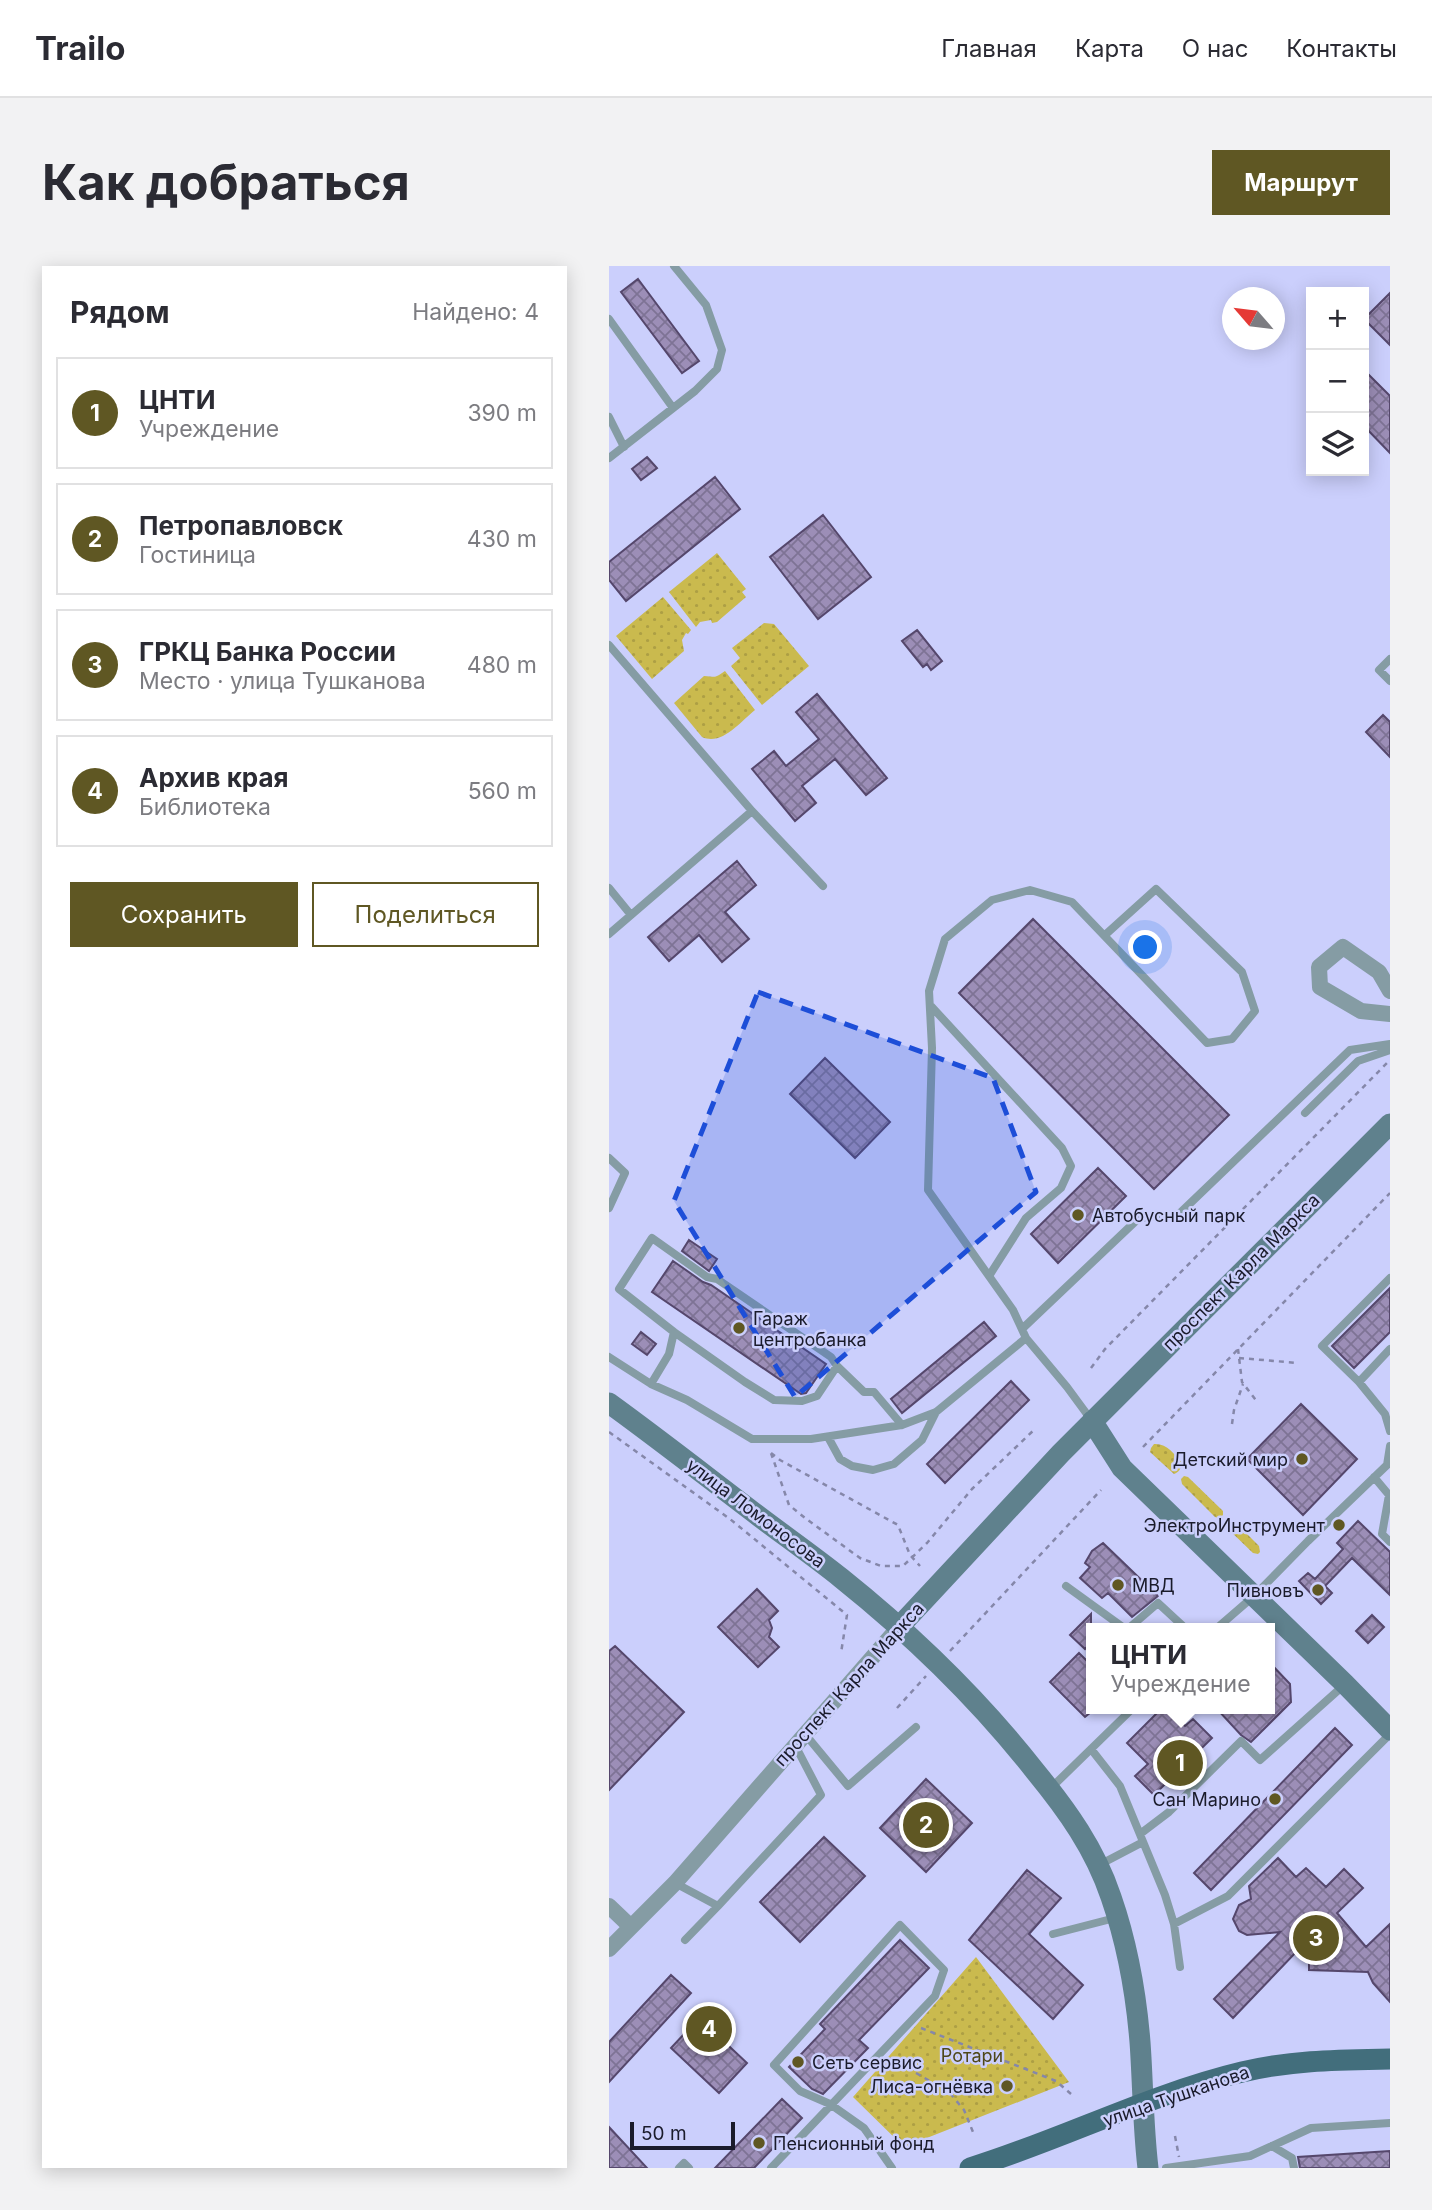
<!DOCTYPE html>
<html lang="ru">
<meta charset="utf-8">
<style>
body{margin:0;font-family:Inter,sans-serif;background:#f2f2f3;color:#2b2b33}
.controls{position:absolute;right:21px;top:21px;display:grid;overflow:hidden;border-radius:0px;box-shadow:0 4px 18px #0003}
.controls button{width:63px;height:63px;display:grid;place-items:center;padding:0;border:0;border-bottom:2px solid #e1e1e2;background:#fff;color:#2b2b33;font:35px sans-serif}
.compass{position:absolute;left:613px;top:21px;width:63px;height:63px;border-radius:50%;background:#fff;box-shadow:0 4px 18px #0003;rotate:298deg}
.scale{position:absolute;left:21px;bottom:18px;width:105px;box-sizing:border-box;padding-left:7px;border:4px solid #1a1b2b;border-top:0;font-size:19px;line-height:24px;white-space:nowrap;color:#1a1b2b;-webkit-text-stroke:5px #cbcffc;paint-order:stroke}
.you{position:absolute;left:537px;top:682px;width:24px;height:24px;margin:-18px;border:5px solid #fff;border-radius:50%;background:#1a73e8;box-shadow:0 0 0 10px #1a73e833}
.badge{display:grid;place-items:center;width:46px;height:46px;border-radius:50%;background:#5f5723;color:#fff;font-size:23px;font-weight:700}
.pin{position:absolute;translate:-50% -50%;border:4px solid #fff;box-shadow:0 2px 7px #0006}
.popup{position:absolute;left:477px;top:1357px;width:189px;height:91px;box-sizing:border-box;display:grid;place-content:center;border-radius:0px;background:#fff;filter:drop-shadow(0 2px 5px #0005);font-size:23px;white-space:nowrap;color:#7c7c81}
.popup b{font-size:26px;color:#2b2b33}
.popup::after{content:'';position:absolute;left:50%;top:100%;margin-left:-14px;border:14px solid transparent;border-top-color:#fff}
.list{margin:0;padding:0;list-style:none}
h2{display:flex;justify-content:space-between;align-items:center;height:91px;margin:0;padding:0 28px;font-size:30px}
h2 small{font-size:23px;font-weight:400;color:#7c7c81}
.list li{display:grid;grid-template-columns:46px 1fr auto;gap:21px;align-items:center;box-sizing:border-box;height:112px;margin:0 14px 14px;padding:0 14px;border:2px solid #e1e1e2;border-radius:0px}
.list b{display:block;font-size:26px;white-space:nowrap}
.list p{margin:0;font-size:23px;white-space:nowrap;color:#7c7c81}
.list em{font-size:23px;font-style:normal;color:#7c7c81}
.actions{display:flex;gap:14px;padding:21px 28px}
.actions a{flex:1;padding:16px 0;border:2px solid #5f5723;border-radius:0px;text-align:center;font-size:24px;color:#5f5723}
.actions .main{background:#5f5723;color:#fff}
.icon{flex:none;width:38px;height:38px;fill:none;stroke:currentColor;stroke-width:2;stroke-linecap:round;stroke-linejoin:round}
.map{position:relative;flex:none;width:781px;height:1902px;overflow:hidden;border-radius:0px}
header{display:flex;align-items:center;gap:42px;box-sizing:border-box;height:98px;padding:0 35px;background:#fff;border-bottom:2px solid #e1e1e2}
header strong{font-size:33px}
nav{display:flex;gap:38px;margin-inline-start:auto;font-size:24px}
.intro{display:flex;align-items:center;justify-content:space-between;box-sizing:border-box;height:168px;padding:0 42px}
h1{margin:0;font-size:49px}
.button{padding:18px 32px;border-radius:0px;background:#5f5723;color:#fff;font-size:24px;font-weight:700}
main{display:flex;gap:42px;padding:0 42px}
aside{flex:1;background:#fff;border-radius:0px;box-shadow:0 4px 18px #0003}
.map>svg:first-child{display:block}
.grass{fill:url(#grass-dots)}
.building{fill:url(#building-cross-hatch);stroke:#55476c;stroke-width:2}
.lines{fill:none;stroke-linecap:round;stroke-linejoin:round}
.path{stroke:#8587a9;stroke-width:2.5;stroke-dasharray:5 5;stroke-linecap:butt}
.lane{stroke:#859ca4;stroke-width:8}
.street{stroke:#859ca4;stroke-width:16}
.secondary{stroke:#5f818d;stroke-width:21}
.primary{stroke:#426e7c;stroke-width:21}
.marked{fill:#1d4ed8;fill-opacity:0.2;stroke:#1d4ed8;stroke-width:5;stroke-dasharray:14 9;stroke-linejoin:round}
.poi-dot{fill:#5f5723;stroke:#cbcffc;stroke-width:2.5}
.labels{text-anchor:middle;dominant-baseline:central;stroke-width:5;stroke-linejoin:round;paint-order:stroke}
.poi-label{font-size:18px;fill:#1a1b2b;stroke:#cbcffc;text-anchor:start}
.street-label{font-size:18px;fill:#1a1b2b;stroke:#cbcffc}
.park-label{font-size:18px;fill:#4e4718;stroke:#cbcffc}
</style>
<header>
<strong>Trailo</strong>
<nav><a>Главная</a><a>Карта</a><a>О нас</a><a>Контакты</a></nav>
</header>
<div class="intro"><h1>Как добраться</h1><a class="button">Маршрут</a></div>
<main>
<aside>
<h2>Рядом<small>Найдено: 4</small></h2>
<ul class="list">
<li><span class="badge">1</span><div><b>ЦНТИ</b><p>Учреждение</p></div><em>390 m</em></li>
<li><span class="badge">2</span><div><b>Петропавловск</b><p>Гостиница</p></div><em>430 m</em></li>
<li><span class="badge">3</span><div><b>ГРКЦ Банка России</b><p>Место · улица Тушканова</p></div><em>480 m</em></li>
<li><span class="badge">4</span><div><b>Архив края</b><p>Библиотека</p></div><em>560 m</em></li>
</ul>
<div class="actions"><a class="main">Сохранить</a><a>Поделиться</a></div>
</aside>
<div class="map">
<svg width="781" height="1902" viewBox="0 0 781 1902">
<defs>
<pattern id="grass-dots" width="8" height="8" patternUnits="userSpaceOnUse" patternTransform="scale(1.75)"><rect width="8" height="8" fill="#caba4e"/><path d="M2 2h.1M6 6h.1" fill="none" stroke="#ad9f44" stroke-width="1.8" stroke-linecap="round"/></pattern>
<pattern id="building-cross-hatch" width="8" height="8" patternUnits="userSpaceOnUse" patternTransform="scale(1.75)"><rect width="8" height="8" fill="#9c8eb7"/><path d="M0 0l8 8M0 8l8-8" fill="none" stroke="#7e7395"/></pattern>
</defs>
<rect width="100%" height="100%" fill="#cbcffc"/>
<path class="grass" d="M 108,287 L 137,323 L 133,326 L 137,331 L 108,356 L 103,357 L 102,354 L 91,356 L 87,361 L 60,326 Z
M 54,331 L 82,364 L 79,368 L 77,367 L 73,374 L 75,385 L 43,413 L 7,370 Z
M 155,357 L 165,358 L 200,400 L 153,439 L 122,400 L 131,392 L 123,382 Z
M 116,405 L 146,444 C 131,456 113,480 93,471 L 65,437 L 95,410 C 108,411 106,412 116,405 Z
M 545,1178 C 558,1177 565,1188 573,1197 C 572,1203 570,1206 565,1208 L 541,1186 L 542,1182 Z
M 575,1210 L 579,1211 L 614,1245 L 614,1249 L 610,1252 L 606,1251 L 573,1218 L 572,1213 Z
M 621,1255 L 625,1255 L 650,1280 L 651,1286 L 649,1288 L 644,1287 L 618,1262 L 617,1258 Z
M 367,1691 L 460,1816 L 295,1881 L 244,1831 Z"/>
<path class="building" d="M 29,13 L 90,95 L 73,107 L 12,26 Z
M 781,27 L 781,79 L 755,53 Z
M 755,104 L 781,130 L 781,187 L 755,160 Z
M 38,191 L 48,202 L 32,214 L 23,203 Z
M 106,211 L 131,243 L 17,335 L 0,314 L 0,296 Z
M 214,249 L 262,311 L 209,353 L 161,291 Z
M 308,364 L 333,395 L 322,404 L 318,398 L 314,401 L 293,375 Z
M 208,428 L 278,512 L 257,529 L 226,493 L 193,520 L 207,537 L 186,555 L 143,503 L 165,485 L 177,500 L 210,473 L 187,446 Z
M 774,449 L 781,456 L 781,491 L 757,466 Z
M 128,595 L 147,619 L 116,646 L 140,673 L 113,696 L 90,669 L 60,695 L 39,671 Z
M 424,653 L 620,849 L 545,923 L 350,727 Z
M 216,792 L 281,856 L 246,892 L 181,828 Z
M 489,902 L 517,930 L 449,997 L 422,968 Z
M 80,974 L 108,993 L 100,1005 L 73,985 Z
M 64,995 L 94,1016 L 102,1019 L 217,1098 L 197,1127 L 192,1128 L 43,1026 Z
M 781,1022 L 781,1066 L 745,1102 L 723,1080 Z
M 375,1056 L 387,1070 L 293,1147 L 282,1133 Z
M 32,1066 L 47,1078 L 38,1089 L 23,1078 Z
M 402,1115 L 420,1134 L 336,1217 L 318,1198 Z
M 692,1138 L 748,1193 L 694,1249 L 638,1193 Z
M 749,1255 L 781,1286 L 781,1329 L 743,1292 L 716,1320 L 723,1327 L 712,1338 L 690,1315 L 699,1307 L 706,1313 L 734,1283 L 728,1277 Z
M 494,1277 L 549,1330 L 523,1351 L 499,1327 L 493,1332 L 471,1312 L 481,1301 L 476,1297 L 483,1285 Z
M 148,1323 L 169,1345 L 160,1354 L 163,1362 L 160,1371 L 170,1381 L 149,1401 L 109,1361 Z
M 482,1348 L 482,1377 L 476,1383 L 461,1369 Z
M 763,1349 L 775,1361 L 759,1377 L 747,1365 Z
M 6,1380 L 75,1446 L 0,1524 L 0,1385 Z
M 470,1387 L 482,1399 L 482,1446 L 476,1451 L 441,1416 Z
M 660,1396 L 681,1418 L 682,1436 L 642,1476 L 632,1469 L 608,1443 L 660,1443 Z
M 552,1443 L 559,1443 L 576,1460 L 584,1453 L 603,1472 L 545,1529 L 526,1510 L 539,1498 L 518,1477 Z
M 726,1462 L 743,1479 L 602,1624 L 585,1607 Z
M 317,1513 L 363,1557 L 317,1606 L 271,1562 Z
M 215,1571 L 256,1610 L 191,1676 L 151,1636 Z
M 669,1592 L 687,1611 L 697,1602 L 717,1621 L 735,1603 L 754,1622 L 728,1647 L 757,1681 L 781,1658 L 781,1736 L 764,1717 L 759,1706 L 700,1704 L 700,1697 L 689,1684 L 624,1752 L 605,1733 L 671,1666 L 638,1669 L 630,1665 L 624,1653 L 630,1639 L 642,1633 L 640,1620 Z
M 418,1604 L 452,1632 L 420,1668 L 474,1719 L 444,1753 L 360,1674 Z
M 291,1674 L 320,1702 L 250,1774 L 259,1782 L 214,1828 L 203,1823 L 180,1801 L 216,1763 L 211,1758 Z
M 62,1709 L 82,1727 L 0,1816 L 0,1776 Z
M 90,1752 L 138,1797 L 110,1827 L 62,1782 Z
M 173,1833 L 193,1852 L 145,1902 L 106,1902 Z
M 0,1861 L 38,1902 L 0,1902 Z
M 781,1885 L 781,1902 L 691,1902 L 689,1891 Z"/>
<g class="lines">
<path class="path" d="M 629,1083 L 633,1116 L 649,1137
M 630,1092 L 689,1097
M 482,1102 L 496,1083 L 779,796
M 623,1158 L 625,1144 L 634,1118
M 0,1166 L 121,1253 L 238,1349 L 232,1387
M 534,1181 L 781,927
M 162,1187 L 180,1239 L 196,1252 L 251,1292 L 272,1300 L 294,1300 L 318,1277 L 363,1223 L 426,1163
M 162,1187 L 171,1194 L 289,1259 L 301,1289 L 311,1300
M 341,1385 L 492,1224
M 288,1442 L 317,1410
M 312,1762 L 447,1815 L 462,1828
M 281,1792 L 340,1826 L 355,1844 L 364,1866
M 566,1870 L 570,1891"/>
<path class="lane" d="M 0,53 L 64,142
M 0,151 L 15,181
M 0,192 L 86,125 L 108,103 L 113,84 L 97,39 L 65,0
M 0,379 L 143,545 L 214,620
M 781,393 L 770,404 L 781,415
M 0,622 L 22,649
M 0,668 L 143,545
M 321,739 L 453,882 L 462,900 L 452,922 L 417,952 L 380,1010
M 696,847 L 749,795 L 781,784
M 0,892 L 16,907 L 0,942
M 781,1012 L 713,1080 L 750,1116 L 776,1148 L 781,1165
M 413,1063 L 530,952 L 570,948 L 741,784 L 781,778
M 417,1072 L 404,1044 L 319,924 L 323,782 L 320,725 L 336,673 L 383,634 L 421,624 L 463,636 L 598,777 L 623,773 L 646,745 L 633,706 L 547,623 L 496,669
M 0,1091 L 42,1118 L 78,1134 L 143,1173 L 202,1173 L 293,1159 L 327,1146 L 417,1072 L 458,1121 L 483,1155
M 228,1100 L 255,1126 L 265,1126 L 293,1159
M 750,1116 L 781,1083
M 42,1118 L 60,1088 L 65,1066 L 136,1116 L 165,1134 L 193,1135 L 208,1130 L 228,1100 L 222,1091 L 108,1013 L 98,1011 L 43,972 L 10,1023 L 65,1066
M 219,1171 L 231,1193 L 243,1200 L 264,1204 L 285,1198 L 313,1174 L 327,1146
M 765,1211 L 780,1229 L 773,1268 L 781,1276
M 457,1320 L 515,1362
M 520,1362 L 549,1337 L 576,1362
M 608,1362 L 645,1330 L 699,1275 L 778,1199 L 781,1180
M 196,1468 L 239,1520 L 307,1461
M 482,1483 L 511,1520 L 556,1629 L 565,1658 L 571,1701
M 443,1521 L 523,1443
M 531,1568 L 560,1546 L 632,1475 L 651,1494 L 734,1420
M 490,1599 L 534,1576
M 66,1617 L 109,1640 L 212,1529 L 186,1479
M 565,1658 L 619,1630 L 781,1468
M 444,1668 L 506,1652
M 76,1674 L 109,1640
M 663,1880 L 683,1892 L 685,1902
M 70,1902 L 75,1897 L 80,1902
M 162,1902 L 326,1730 L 335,1704 L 291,1659 L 165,1799 L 191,1825 L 221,1838 L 255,1862 L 283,1902
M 557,1902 L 641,1890 L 702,1862 L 781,1857"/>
<path class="street" d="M 781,725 L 770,706 L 734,681 L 710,701 L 711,721 L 752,745 L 781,748
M 0,1640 L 22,1661
M 0,1683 L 66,1617 L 290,1361"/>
<path class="secondary" d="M 0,1137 C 47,1171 93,1207 139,1242 C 170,1266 202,1288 232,1312 C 302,1368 371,1435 426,1505 C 458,1544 486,1583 502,1631 C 518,1677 527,1727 531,1776 C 534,1818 534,1860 539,1902
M 483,1155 L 513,1202 L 736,1418 L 781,1464
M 290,1361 L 452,1187 L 781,858"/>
<path class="primary" d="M 361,1902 C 452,1874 541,1828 633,1806 C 684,1794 729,1794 781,1793"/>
</g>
<path class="marked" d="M 149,726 L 384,812 L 427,926 L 186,1131 L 65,935 Z"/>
<g class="poi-dot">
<circle cx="469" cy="949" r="7"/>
<circle cx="130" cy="1062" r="7"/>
<circle cx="693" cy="1193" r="7"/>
<circle cx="730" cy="1259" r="7"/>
<circle cx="509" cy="1319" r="7"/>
<circle cx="709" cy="1324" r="7"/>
<circle cx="666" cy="1533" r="7"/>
<circle cx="189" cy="1796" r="7"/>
<circle cx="398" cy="1820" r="7"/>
<circle cx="150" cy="1877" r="7"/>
</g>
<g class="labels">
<g class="poi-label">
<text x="483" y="949">Автобусный парк</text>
<text x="144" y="1052">Гараж<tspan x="144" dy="21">центробанка</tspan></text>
<text x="679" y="1193" text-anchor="end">Детский мир</text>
<text x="716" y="1259" text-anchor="end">ЭлектроИнструмент</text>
<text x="523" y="1319">МВД</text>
<text x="695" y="1324" text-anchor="end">Пивновъ</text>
<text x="652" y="1533" text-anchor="end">Сан Марино</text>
<text x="203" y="1796">Сеть сервис</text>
<text x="384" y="1820" text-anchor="end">Лиса-огнёвка</text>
<text x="164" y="1877">Пенсионный фонд</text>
</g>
<g class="street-label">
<text transform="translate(632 1006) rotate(-45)">проспект Карла Маркса</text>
<text transform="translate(147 1247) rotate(37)">улица Ломоносова</text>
<text transform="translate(240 1418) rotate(-48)">проспект Карла Маркса</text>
<text transform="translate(567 1830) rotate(-19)">улица Тушканова</text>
</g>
<g class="park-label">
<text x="363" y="1789">Ротари</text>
</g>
</g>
</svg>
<div class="controls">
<button>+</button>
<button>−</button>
<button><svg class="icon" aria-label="layers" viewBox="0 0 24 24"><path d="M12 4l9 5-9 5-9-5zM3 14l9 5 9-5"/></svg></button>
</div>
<svg class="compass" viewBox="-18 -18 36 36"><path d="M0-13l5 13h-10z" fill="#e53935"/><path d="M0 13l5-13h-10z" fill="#7c7c81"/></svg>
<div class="scale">50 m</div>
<div class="you"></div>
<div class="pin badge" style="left:571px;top:1497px">1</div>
<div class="popup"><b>ЦНТИ</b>Учреждение</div>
<div class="pin badge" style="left:317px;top:1559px">2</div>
<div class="pin badge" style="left:707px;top:1672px">3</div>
<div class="pin badge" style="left:100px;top:1763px">4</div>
</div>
</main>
